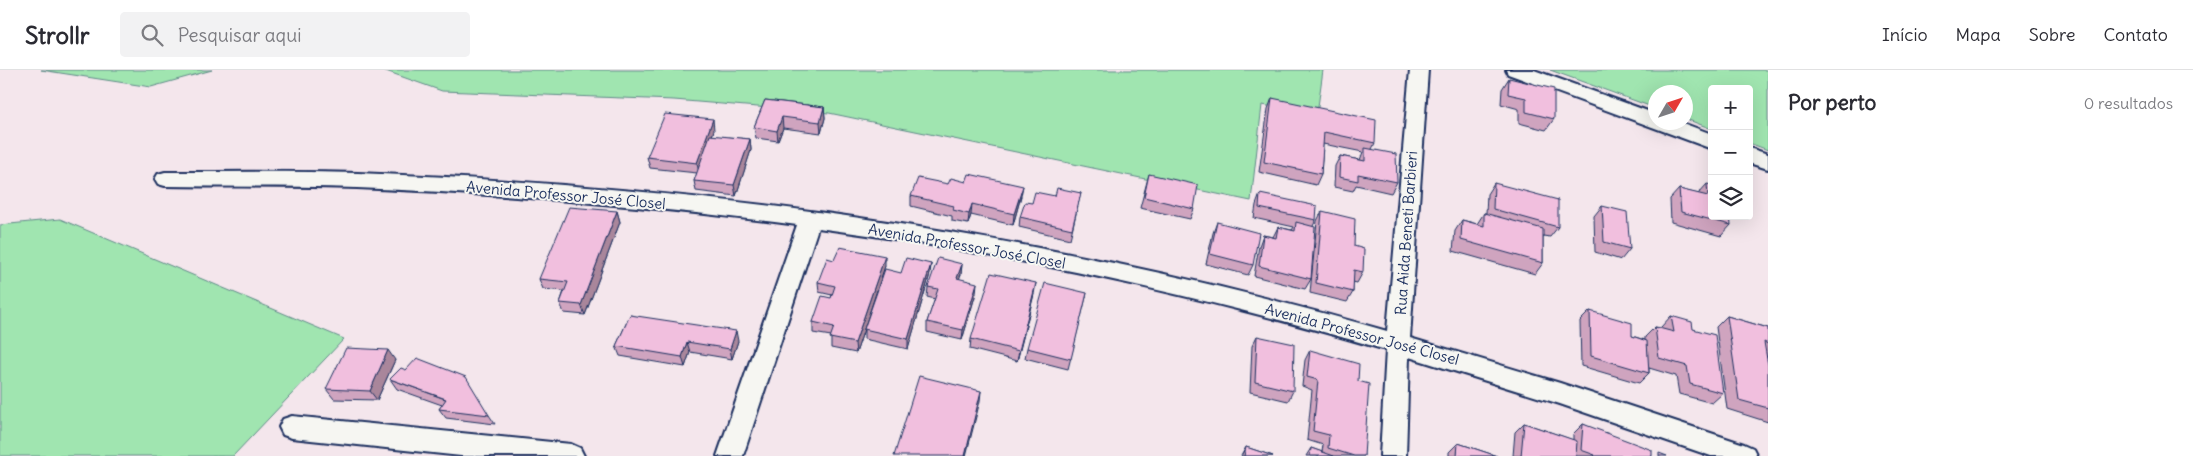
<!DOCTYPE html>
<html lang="pt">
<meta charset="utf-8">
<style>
body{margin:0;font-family:Delius,sans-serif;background:#f2f2f3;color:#2b2b33}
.controls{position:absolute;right:15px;top:15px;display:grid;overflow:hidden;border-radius:5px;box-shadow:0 5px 20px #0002}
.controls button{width:45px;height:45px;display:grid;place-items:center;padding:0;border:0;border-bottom:1px solid #e1e1e2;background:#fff;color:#2b2b33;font:25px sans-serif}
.compass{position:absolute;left:1648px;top:15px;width:45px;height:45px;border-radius:50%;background:#fff;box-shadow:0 5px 20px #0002;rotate:51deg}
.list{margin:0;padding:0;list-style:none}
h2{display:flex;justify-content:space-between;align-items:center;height:65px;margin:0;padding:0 20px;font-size:21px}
h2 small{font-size:16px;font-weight:400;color:#7c7c81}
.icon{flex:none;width:28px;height:28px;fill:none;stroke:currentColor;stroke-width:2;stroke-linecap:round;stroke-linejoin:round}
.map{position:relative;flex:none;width:1768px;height:386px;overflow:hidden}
header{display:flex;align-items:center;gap:30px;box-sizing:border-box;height:70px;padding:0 25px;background:#fff;border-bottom:1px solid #e1e1e2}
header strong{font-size:24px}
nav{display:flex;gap:28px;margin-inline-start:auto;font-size:18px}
.search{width:350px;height:45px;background:#f2f2f3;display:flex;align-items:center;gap:12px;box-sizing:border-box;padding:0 18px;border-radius:5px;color:#7c7c81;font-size:19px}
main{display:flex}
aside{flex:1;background:#fff}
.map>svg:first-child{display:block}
.green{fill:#a0e5b0;stroke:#5e8a87}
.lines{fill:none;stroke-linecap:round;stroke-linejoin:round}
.street-casing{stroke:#1b2f5e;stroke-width:4}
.street{fill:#f6f6f2;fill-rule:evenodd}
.wall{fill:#cfa4bf;stroke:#1b2f5e}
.shaded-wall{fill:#a9869b;stroke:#1b2f5e}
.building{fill:#f1bfde;stroke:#1b2f5e}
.labels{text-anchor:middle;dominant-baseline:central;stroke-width:4;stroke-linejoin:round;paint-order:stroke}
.street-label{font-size:15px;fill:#1b2f5e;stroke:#f6f6f2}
</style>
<header>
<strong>Strollr</strong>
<div class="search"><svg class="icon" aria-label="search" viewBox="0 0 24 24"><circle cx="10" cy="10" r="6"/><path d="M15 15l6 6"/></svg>Pesquisar aqui</div>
<nav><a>Início</a><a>Mapa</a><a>Sobre</a><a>Contato</a></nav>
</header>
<main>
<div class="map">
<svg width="1768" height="386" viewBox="0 0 1768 386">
<rect width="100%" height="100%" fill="#f4e6ec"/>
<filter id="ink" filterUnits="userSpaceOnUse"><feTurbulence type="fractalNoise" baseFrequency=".02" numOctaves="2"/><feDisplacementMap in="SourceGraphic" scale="10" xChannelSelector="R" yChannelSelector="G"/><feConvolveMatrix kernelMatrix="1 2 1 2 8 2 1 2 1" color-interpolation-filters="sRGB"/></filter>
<g filter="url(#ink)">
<path class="green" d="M 41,0 L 212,0 L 151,17 Z
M 383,0 L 1323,0 L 1317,44 L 1262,35 L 1251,131 L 829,43 L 674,30 L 442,21 Z
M 1550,0 L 1768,0 L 1768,80 L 1749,73 L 1749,19 L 1712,19 L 1712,59 L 1686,49 L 1686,22 L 1656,22 L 1655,38 Z
M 60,149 L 344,269 L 233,386 L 0,386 L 0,155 Z"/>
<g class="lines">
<g class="street-casing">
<path id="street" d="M 1410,0 L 1428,0 L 1410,268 L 1560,313 L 1744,374 L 1753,378 L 1757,386 L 1711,386 L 1560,334 L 1409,287 L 1406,386 L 1380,386 L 1386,280 C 1200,225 1010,184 818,158 L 743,386 L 717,386 L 797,155 C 652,136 504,124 357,118 C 293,116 229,117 165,116 L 158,114 L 155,109 L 158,104 L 165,102 C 229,102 293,101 358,103 C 705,116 1052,164 1387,261 Z
M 1506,0 L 1534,0 L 1656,44 L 1656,52 L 1680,52 L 1712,64 L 1712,79 L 1508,4 Z
M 1749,78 L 1768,84 L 1768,99 L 1749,93 Z
M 292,346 L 571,374 L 580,378 L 584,386 L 461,386 L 292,368 L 283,365 L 279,357 L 283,349 Z"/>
</g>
<use href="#street" class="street"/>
</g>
<path class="wall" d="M 1509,8 L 1554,49 L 1546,60 L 1519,53 L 1519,39 L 1501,34 L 1502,19 Z
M 1272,28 L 1375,73 L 1372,79 L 1397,112 L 1391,123 L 1356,115 L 1353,121 L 1334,117 L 1335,96 L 1340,86 L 1360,90 L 1363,82 L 1323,74 L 1321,104 L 1316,115 L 1259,102 L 1268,39 Z
M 765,30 L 824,37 L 825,48 L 821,63 L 783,58 L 778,71 L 756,68 L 754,57 Z
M 714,60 L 712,66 L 750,69 L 751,80 L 736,126 L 696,121 L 694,111 L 697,103 L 650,98 L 647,87 Z
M 1149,104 L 1194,139 L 1190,149 L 1140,138 Z
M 1494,113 L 1558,157 L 1550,167 L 1543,166 L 1543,193 L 1535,204 L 1453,181 L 1455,161 L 1462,150 L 1477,154 L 1484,143 L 1486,143 L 1487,124 Z
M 948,114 L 1021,126 L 1013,155 L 971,145 L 968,154 L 952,151 L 952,146 L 911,136 L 911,126 Z
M 1707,114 L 1731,155 L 1721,166 L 1671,152 L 1670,129 L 1679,119 L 1698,124 Z
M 1081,123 L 1070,169 L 1019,157 L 1020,147 L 1032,133 L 1055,126 Z
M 1260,124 L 1316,150 L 1313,156 L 1311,209 L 1305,219 L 1254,206 L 1259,176 L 1263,165 L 1273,167 L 1278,157 L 1292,160 L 1294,157 L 1254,148 L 1256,135 Z
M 1602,136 L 1630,179 L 1621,190 L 1595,182 L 1594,146 Z
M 617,141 L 620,152 L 585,245 L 564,243 L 560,233 L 564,221 L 543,219 L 539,209 Z
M 1322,141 L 1354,176 L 1363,202 L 1357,213 L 1353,212 L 1353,222 L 1347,232 L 1310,223 L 1317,151 Z
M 1217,152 L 1253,195 L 1248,205 L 1206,194 L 1213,163 Z
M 834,190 L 885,196 L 856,283 L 831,278 L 831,266 L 813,263 L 813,252 L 831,228 L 832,225 L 819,222 L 818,212 Z
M 931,194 L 930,204 L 908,279 L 864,269 L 864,259 L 901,203 Z
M 962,194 L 961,204 L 959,208 L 976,223 L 962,270 L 927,262 L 927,252 L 935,229 L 927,227 L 928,217 Z
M 1087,223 L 1068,299 L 1025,288 L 1027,278 Z
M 1034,224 L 1017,291 L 970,279 L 971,269 Z
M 1590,241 L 1632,266 L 1645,270 L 1645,267 L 1655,257 L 1661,258 L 1661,257 L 1671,246 L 1693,259 L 1723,323 L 1712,333 L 1679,324 L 1676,306 L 1649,298 L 1649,303 L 1639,313 L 1581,296 L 1580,251 Z
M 630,245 L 738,271 L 732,289 L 690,282 L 685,297 L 620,286 L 616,276 Z
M 1727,246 L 1768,258 L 1768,287 L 1767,287 L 1768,295 L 1768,352 L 1727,339 L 1716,257 Z
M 1257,266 L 1293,321 L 1288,331 L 1250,322 L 1252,276 Z
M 1310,280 L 1358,311 L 1364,386 L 1306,386 L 1311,378 L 1322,382 L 1323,375 L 1307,370 L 1312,320 L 1302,316 L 1305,290 Z
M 395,290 L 377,330 L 334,329 L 326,319 Z
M 390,309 L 489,345 L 495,354 L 446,348 L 439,339 L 442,335 L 397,319 Z
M 1524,353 L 1573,370 L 1573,364 L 1583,354 L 1652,386 L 1513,386 L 1515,362 Z
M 1458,373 L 1497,386 L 1449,386 L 1449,382 Z
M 1246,377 L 1273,386 L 1241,386 Z"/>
<path class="shaded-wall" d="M 824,37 L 825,48 L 821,63 L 820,52 Z
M 782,47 L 783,58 L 778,71 L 777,61 Z
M 713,49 L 714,60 L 699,103 L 697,93 Z
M 750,69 L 751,80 L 736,126 L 734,115 Z
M 1023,116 L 1021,126 L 1013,155 L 1014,144 Z
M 972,134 L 971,145 L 968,154 L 969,144 Z
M 617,141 L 620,152 L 585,245 L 581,235 Z
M 885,186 L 885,196 L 856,283 L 855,273 Z
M 931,194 L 930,204 L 908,279 L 908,269 Z
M 962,194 L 961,204 L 956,218 L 957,208 Z
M 977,213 L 976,223 L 962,270 L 963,260 Z
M 1036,213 L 1034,224 L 1017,291 L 1019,281 Z
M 736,261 L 738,271 L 732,289 L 730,279 Z
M 687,272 L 690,282 L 685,297 L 682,287 Z
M 388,280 L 395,290 L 377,330 L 370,321 Z
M 981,321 L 980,331 L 966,386 L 965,386 Z"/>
<path class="building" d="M 1509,8 L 1554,19 L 1554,49 L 1526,42 L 1526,28 L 1508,24 Z
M 1272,28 L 1376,50 L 1375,73 L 1324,62 L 1321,104 L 1264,92 Z
M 765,30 L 824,37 L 820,52 L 782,47 L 777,61 L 754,57 Z
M 665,44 L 713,49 L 697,93 L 647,87 Z
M 710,65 L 750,69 L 734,115 L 694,111 Z
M 1365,78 L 1396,84 L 1397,112 L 1358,104 L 1358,111 L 1339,107 L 1340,86 L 1365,91 Z
M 969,104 L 1023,116 L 1014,144 L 972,134 L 969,144 L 953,140 L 954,136 L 911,126 L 918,108 L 948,114 L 951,108 L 966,112 Z
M 1149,104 L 1198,115 L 1194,139 L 1144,127 Z
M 1494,113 L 1558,130 L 1558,157 L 1493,139 Z
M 1707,114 L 1712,115 L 1712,146 L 1730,146 L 1731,155 L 1681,142 L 1679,119 L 1708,126 Z
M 1057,118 L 1081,123 L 1072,159 L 1020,147 L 1025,132 L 1032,133 L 1035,122 L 1055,126 Z
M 1260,124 L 1317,136 L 1316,150 L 1259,138 Z
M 1602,136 L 1627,142 L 1630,179 L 1604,172 Z
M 569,137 L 617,141 L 581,235 L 560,233 L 568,212 L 539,209 Z
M 1322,141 L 1355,149 L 1354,176 L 1364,179 L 1363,202 L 1354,200 L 1353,222 L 1316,213 Z
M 1484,143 L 1543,159 L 1543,193 L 1461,170 L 1462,150 L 1484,156 Z
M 1217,152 L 1259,163 L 1253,195 L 1210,184 Z
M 1296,152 L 1315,157 L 1311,209 L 1259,196 L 1263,165 L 1276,168 L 1278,157 L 1295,161 Z
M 840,177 L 885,186 L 855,273 L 830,268 L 834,257 L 813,252 L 822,226 L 831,228 L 835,216 L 818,212 L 827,188 L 834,190 Z
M 906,188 L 931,194 L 908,269 L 864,259 L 885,199 L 901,203 Z
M 938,188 L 962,194 L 957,208 L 977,213 L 963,260 L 927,252 L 938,219 L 928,217 Z
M 991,203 L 1036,213 L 1019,281 L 971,269 Z
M 1045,213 L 1087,223 L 1071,289 L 1027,278 Z
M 1590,241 L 1632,253 L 1632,266 L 1647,271 L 1649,303 L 1591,286 Z
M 630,245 L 736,261 L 730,279 L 687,272 L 682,287 L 616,276 Z
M 1671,246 L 1692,252 L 1693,259 L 1715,265 L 1723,323 L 1690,314 L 1687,296 L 1659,288 L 1655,257 L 1674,262 Z
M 1727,246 L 1768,258 L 1768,274 L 1764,272 L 1768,295 L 1768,338 L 1739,330 Z
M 1257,266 L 1294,274 L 1293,321 L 1255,312 Z
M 346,278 L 388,280 L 370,321 L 326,319 Z
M 1310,280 L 1359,294 L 1358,311 L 1369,314 L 1364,386 L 1354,386 L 1328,378 L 1329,365 L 1313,361 L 1318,310 L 1307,307 Z
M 417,288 L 466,307 L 489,345 L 439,339 L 446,329 L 390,309 L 401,298 L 406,300 Z
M 919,306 L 981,321 L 965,386 L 894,386 Z
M 1524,353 L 1577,371 L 1576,386 L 1521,386 Z
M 1583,354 L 1652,380 L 1652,386 L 1594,386 L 1595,385 L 1581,380 Z
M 1458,373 L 1497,386 L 1457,386 Z
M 1246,377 L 1273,386 L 1244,386 Z
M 1311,378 L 1334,386 L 1310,386 Z
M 1659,383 L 1667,386 L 1659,386 Z"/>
</g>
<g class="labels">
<g class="street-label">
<text transform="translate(566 125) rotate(5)">Avenida Professor José Closel</text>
<text transform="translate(1406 163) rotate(-86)">Rua Aida Beneti Barbieri</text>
<text transform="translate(967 176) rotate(10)">Avenida Professor José Closel</text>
<text transform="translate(1362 264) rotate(15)">Avenida Professor José Closel</text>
</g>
</g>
</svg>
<div class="controls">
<button>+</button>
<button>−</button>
<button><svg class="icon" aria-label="layers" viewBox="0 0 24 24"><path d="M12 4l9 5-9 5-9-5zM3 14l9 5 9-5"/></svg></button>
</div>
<svg class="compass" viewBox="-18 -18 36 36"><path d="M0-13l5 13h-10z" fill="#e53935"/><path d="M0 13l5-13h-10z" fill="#7c7c81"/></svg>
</div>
<aside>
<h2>Por perto<small>0 resultados</small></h2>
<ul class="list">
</ul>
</aside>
</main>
